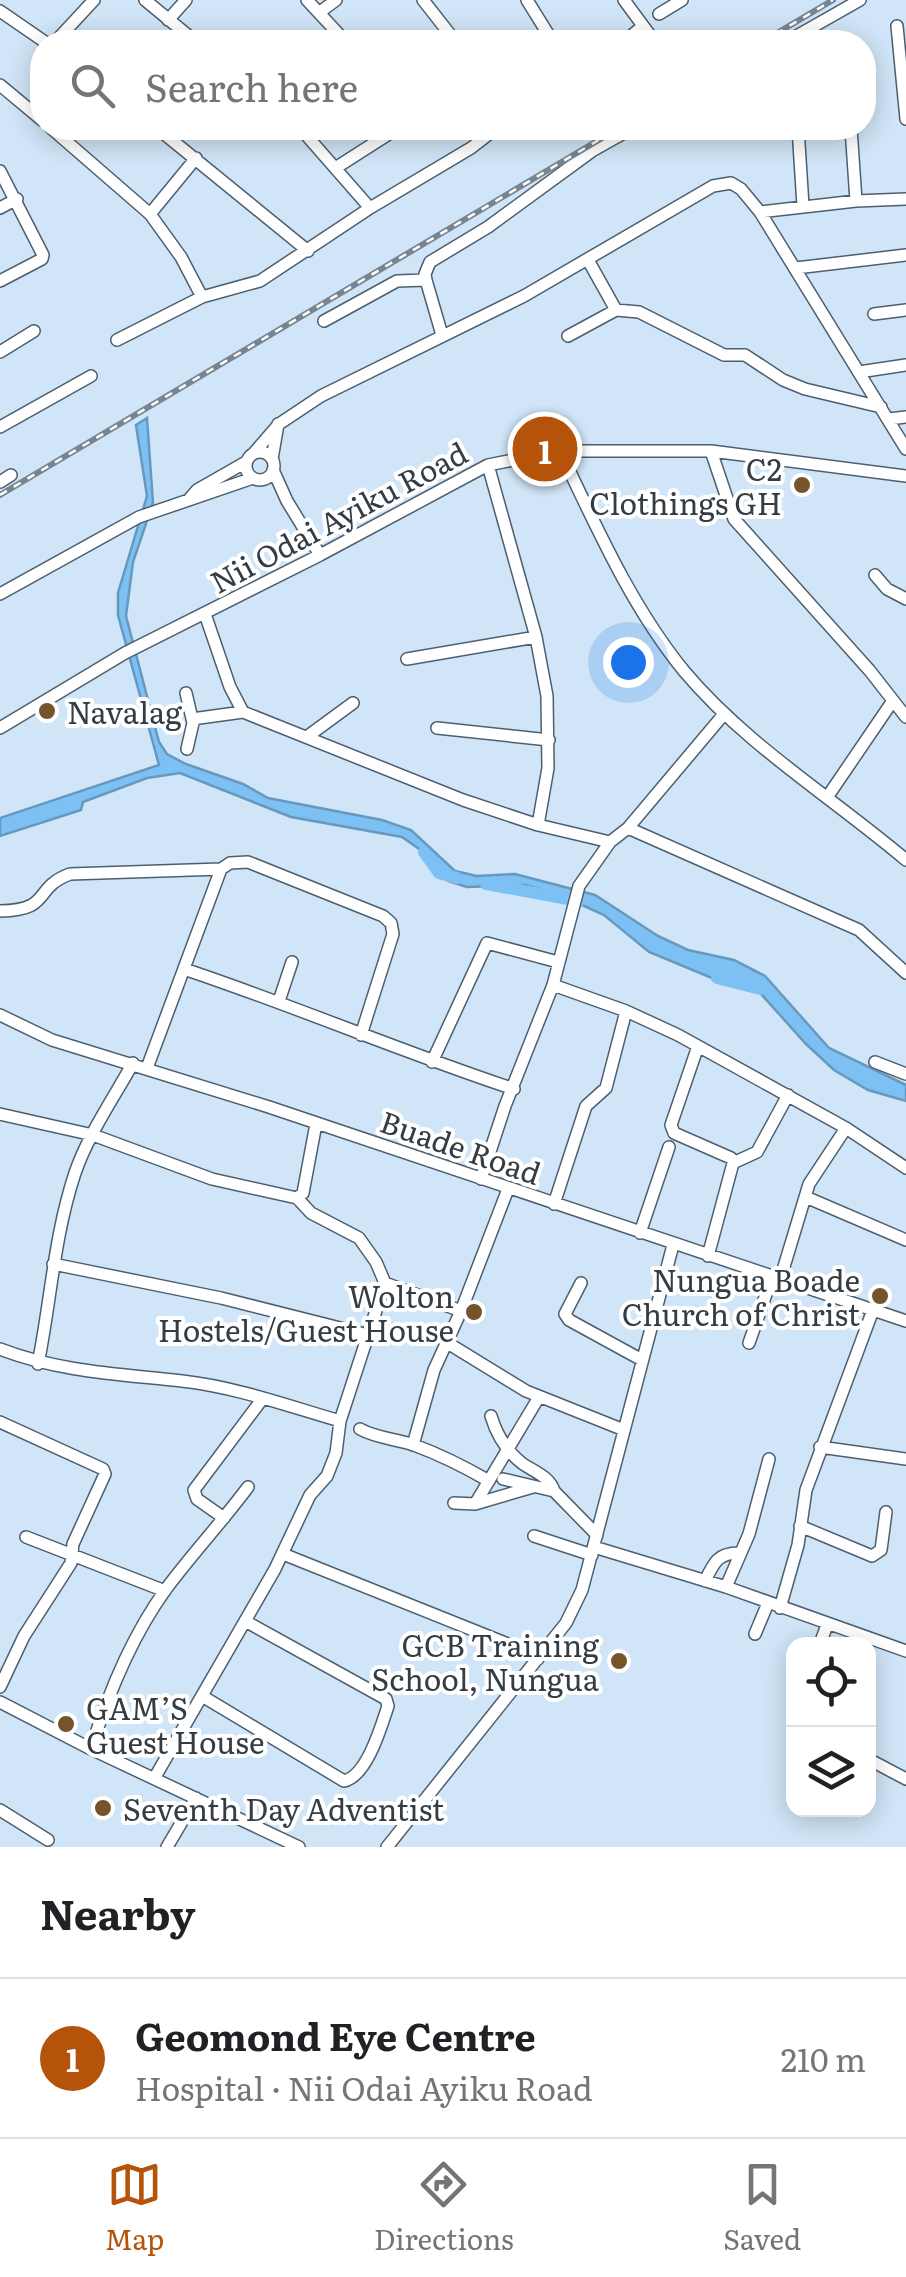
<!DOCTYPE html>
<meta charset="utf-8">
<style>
body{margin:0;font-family:Literata,serif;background:#f6f6f6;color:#202124}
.controls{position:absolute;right:30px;bottom:30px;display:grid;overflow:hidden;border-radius:20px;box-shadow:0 5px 25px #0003}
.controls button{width:90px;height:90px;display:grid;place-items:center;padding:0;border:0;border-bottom:2px solid #e0e0e0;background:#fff;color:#202124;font:50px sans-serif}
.you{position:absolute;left:628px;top:662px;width:35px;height:35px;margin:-25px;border:8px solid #fff;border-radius:50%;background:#1a73e8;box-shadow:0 0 0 15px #1a73e833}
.badge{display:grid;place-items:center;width:65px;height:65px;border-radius:50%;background:#b45309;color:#fff;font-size:32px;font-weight:700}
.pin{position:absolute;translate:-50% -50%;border:5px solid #fff;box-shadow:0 2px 10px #0006}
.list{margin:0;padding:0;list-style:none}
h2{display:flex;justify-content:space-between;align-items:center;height:130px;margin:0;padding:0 40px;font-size:42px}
h2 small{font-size:32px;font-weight:400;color:#757577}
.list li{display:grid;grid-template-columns:65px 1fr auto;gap:30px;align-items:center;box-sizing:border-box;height:160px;padding:0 40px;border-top:2px solid #e0e0e0}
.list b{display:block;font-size:38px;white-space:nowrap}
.list p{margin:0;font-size:32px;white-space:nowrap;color:#757577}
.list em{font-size:32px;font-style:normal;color:#757577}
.icon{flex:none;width:55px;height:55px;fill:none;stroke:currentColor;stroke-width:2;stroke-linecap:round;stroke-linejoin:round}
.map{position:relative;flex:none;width:906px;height:1847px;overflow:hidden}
.search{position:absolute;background:#fff;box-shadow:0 5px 25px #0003;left:30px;right:30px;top:30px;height:110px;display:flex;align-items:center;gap:25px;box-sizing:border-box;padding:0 35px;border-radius:40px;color:#757577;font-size:38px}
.sheet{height:290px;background:#fff}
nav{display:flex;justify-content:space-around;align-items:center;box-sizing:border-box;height:140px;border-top:2px solid #e0e0e0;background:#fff;font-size:28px;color:#757577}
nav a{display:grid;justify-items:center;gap:5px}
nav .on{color:#b45309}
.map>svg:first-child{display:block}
.water{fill:#7dc0f4;stroke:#6799bf;stroke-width:2.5}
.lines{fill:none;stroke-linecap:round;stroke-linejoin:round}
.river{stroke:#7dc0f4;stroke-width:12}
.minor-casing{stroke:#4d5f6e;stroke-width:14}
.minor{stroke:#fff;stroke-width:11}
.rail-casing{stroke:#778591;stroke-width:6}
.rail{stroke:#fff;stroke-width:2.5;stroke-dasharray:8;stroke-linecap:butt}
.poi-dot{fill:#75532b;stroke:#fff;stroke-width:4}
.labels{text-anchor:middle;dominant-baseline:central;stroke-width:8;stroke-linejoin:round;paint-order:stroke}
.poi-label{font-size:30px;fill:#343d44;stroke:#fff;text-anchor:end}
.street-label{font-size:30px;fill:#343d44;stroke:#fff}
</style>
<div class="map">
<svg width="906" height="1847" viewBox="0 0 906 1847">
<rect width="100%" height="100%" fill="#d0e5f7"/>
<path class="water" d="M 147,418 L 153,503 L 133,562 L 126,616 L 159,742 L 167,754 L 186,764 L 243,784 L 268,798 L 382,820 L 411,830 L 455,871 L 477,876 L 515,874 L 595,895 L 658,936 L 688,950 L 734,960 L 765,976 L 829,1048 L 906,1085 L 906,1101 L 868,1090 L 834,1070 L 806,1044 L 761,994 L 742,982 L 719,981 L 649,952 L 604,915 L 558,894 L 525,885 L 467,887 L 448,881 L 419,849 L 402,837 L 291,817 L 180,773 L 147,778 L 83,802 L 81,810 L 0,836 L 0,818 L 159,765 L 118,615 L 118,593 L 147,496 L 136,425 Z"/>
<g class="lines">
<path class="river" d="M 424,852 L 439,873 L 457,878
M 486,884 L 579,901
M 717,978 L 760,989"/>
<g class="minor-casing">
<path id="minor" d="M 145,0 L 196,42
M 307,0 L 346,42
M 423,0 L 456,42
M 527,0 L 553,42
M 624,0 L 655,42
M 0,11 L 45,42
M 320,12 L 336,0
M 659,14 L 682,0
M 168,20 L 186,0
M 897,26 L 906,119
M 55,42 L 94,0
M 624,42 L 642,27
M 786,42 L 860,0
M 0,85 L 42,120
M 51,128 L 150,214 L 181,257 L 202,297
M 157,128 L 308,251
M 300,128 L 370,208
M 798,128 L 803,206
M 851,128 L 856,201
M 337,167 L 398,128
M 0,171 L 43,255 L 42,259 L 0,281
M 0,208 L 17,199
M 760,212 L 856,201 L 906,199
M 150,214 L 196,158
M 588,260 L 616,310
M 796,268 L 906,255
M 874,314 L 906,310
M 324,321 L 397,281 L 426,280
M 442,335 L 426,280 L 425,274 L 430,262 L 488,227 L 592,151 L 633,128
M 568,336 L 616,310 L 639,312 L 724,355 L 745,355 L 783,380 L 805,389 L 881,407
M 117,340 L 202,297 L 260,281 L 370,208 L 471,148 L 497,128
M 0,352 L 34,331
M 859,372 L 906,365
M 889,419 L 906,417
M 0,427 L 91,376
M 560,451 C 596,526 631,606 684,671 C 746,745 833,798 906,860
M 711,451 L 734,519 L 870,671 L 906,717
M246 466a14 14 0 1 1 28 0a14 14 0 1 1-28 0Z
M 253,454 L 279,424 L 321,396 L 524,296 L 713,186 L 731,183 L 741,189 L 760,212 L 906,449
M 272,459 L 278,424
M 488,465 L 536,637 L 547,696 L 548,768 L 538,825
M 273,470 L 287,501 L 320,555
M 0,482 L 11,475
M 190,498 L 197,490 L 246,462
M 875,575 L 887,589 L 906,599
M 0,594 L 139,517 L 253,478
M 205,614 L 230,687 L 243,712 L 463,800 L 538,825 L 610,842
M 407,659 L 536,637
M 186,693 L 193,723 L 187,749
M 192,719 L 243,712
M 0,728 L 125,653 L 320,555 L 488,465 L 560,451 L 711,451 L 906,476
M 437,728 L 549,740
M 308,736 L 353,703
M 828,796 L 892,702
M 628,828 L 859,930 L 906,973
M 0,911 C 53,910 32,888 70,874 L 221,869 L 230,863 L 248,862 L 383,916 L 391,923 L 393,934 L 361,1035
M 184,969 C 295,1006 402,1052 514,1089
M 553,985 L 626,1011 L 678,1035 L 846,1128 L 906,1168
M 279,1001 L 292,962
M 0,1015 L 52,1040 L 269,1107 L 906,1321
M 698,1046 L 671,1125 L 674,1133 L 731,1158 L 733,1163 L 708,1256
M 432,1062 L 487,943 L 558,962
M 875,1062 L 906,1074
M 147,1068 L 221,869
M 0,1114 L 93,1135 L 212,1179 L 297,1198 L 311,1213 L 359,1238 L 376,1262 L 385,1283 L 340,1421 L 336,1453 L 327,1476 L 310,1495 L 275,1569 L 155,1777
M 733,1163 L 757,1152 L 788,1095
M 481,1179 L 505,1106 L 553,985 L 579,886 L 610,842 L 628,828 L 724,714
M 297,1198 L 303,1193 L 316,1124
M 808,1198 L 906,1240
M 554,1204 L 586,1106 L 606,1088 L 626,1011
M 640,1233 L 669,1147
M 53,1264 L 221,1298 L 368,1335
M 780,1280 L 809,1184 L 846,1128
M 385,1283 L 461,1311
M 581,1283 L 565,1314 L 569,1320 L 642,1360
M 446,1342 L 526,1391 L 624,1430
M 749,1343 L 772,1277
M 0,1349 C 60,1372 119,1374 182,1381 C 236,1387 288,1406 340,1421
M 38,1364 C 51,1300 54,1236 75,1173 C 88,1135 113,1099 133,1063
M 491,1416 C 497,1436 506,1451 523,1464 C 535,1472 550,1477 554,1491
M 0,1422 L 103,1469 L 105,1474 L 73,1544 L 71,1563 L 24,1636 L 0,1687
M 360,1429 C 376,1438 396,1439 414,1445 C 441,1455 465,1467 489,1481
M 413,1445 L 434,1370 L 461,1311 L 508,1189
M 820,1447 L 906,1459
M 503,1479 L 554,1491 L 597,1535
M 454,1503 L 475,1504 L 539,1397
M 475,1504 L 533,1487
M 224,1518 L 197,1499 L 194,1490 L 263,1398
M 800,1526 L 872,1556 L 881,1550 L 886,1512
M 534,1536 L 592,1555
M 26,1537 L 165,1591
M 594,1547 L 726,1587 L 906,1651
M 283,1554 L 518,1648 L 538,1659
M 705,1581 C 714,1562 718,1553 739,1553
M 726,1587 L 749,1534 L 769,1459
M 780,1608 L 798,1545 L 806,1490 L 873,1310
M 755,1634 L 768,1603
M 820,1644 L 827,1625
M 202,1696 L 344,1781 C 367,1776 381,1727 388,1706 L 386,1699 L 245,1621
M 0,1702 L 91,1749 L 299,1847
M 91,1749 C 108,1694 132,1636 166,1589 C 192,1554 222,1522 248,1487
M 872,1761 L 906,1779
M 0,1810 L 48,1840
M 167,1847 L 196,1798
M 387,1847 L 566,1623 L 582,1590 L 673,1245"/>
</g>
<use href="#minor" class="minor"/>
<g class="rail-casing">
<path id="rail" d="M 762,42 L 833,0
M 0,495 L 619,128"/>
</g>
<use href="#rail" class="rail"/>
</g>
<g class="poi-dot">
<circle cx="802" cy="485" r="10"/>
<circle cx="47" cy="711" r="10"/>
<circle cx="880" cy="1296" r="10"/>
<circle cx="474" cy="1312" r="10"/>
<circle cx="619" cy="1661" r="10"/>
<circle cx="66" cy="1724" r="10"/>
<circle cx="103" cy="1808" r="10"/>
</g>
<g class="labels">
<g class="poi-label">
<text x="782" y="468">C2<tspan x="782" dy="34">Clothings GH</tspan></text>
<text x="67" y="711" text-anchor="start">Navalag</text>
<text x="860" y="1279">Nungua Boade<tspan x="860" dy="34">Church of Christ</tspan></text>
<text x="454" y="1295">Wolton<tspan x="454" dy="34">Hostels/Guest House</tspan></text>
<text x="599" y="1644">GCB Training<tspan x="599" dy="34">School, Nungua</tspan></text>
<text x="86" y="1707" text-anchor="start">GAM’S<tspan x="86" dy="34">Guest House</tspan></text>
<text x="123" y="1808" text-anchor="start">Seventh Day Adventist</text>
</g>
<g class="street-label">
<text transform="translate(338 516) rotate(-28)">Nii Odai Ayiku Road</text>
<text transform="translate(461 1146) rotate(19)">Buade Road</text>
</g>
</g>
</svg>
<div class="controls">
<button><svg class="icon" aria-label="locate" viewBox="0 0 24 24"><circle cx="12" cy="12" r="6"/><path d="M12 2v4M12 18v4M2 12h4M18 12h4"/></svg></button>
<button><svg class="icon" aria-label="layers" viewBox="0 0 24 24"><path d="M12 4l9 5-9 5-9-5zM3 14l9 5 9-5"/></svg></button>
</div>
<div class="you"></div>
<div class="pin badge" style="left:545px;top:449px">1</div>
<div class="search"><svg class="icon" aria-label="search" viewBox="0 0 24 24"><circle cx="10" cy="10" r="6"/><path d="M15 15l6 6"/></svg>Search here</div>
</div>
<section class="sheet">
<h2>Nearby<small></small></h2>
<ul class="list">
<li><span class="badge">1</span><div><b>Geomond Eye Centre</b><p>Hospital · Nii Odai Ayiku Road</p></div><em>210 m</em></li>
</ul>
</section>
<nav>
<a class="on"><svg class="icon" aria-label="map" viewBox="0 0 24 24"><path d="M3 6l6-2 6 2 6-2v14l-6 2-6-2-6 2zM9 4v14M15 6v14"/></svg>Map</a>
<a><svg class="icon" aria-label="directions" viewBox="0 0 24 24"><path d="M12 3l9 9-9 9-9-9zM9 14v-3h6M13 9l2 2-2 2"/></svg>Directions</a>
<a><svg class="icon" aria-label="saved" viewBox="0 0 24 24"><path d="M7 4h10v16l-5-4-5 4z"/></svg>Saved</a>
</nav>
